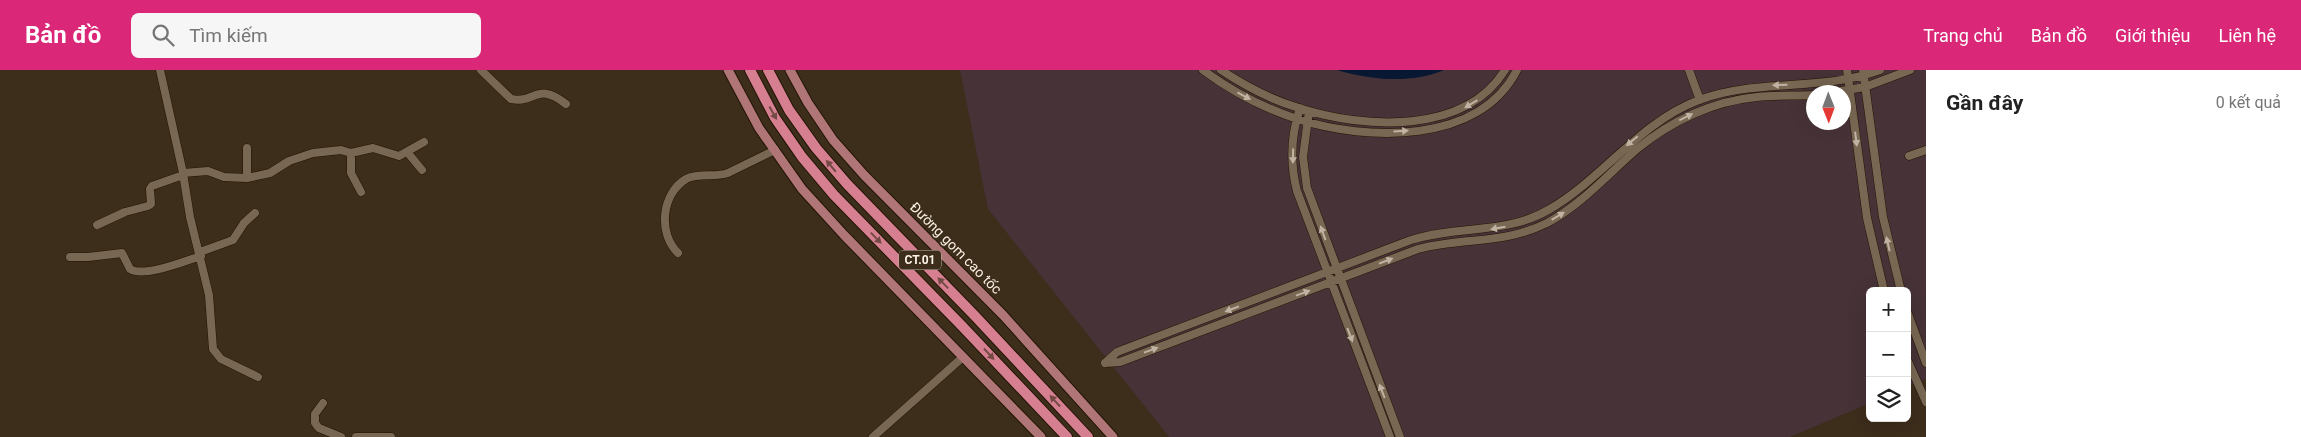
<!DOCTYPE html>
<html lang="vi">
<meta charset="utf-8">
<style>
body{margin:0;font-family:Roboto,sans-serif;background:#f6f6f6;color:#222}
.controls{position:absolute;right:15px;bottom:15px;display:grid;overflow:hidden;border-radius:8px;box-shadow:0 5px 20px #0002}
.controls button{width:45px;height:45px;display:grid;place-items:center;padding:0;border:0;border-bottom:1px solid #e0e0e0;background:#fff;color:#222;font:25px sans-serif}
.compass{position:absolute;left:1806px;top:15px;width:45px;height:45px;border-radius:50%;background:#fff;box-shadow:0 5px 20px #0002;rotate:179deg}
.list{margin:0;padding:0;list-style:none}
h2{display:flex;justify-content:space-between;align-items:center;height:65px;margin:0;padding:0 20px;font-size:21px}
h2 small{font-size:16px;font-weight:400;color:#767676}
.icon{flex:none;width:28px;height:28px;fill:none;stroke:currentColor;stroke-width:2;stroke-linecap:round;stroke-linejoin:round}
.map{position:relative;flex:none;width:1926px;height:367px;overflow:hidden}
header{display:flex;align-items:center;gap:30px;box-sizing:border-box;height:70px;padding:0 25px;background:#db2777;color:#fff}
header strong{font-size:24px}
nav{display:flex;gap:28px;margin-inline-start:auto;font-size:18px}
.search{width:350px;height:45px;background:#f6f6f6;display:flex;align-items:center;gap:12px;box-sizing:border-box;padding:0 18px;border-radius:8px;color:#767676;font-size:19px}
main{display:flex}
aside{flex:1;background:#fff}
.map>svg:first-child{display:block}
.industrial{fill:#463237;fill-rule:evenodd}
.water{fill:#081833}
.lines{fill:none;stroke-linecap:round;stroke-linejoin:round}
.minor-casing{stroke:#231504;stroke-width:9}
.major-casing{stroke:#231504;stroke-width:11}
.highway-casing{stroke:#231504;stroke-width:12}
.minor{stroke:#786752;stroke-width:8}
.major{stroke:#b07577;stroke-width:9}
.highway{stroke:#d67f90;stroke-width:10}
.oneway{fill:#c1b3a3}
.oneway2{fill:#734a44}
.labels{text-anchor:middle;dominant-baseline:central;stroke-width:4;stroke-linejoin:round;paint-order:stroke}
.shield{fill:#3d2d1b;stroke:#c3b7a9;stroke-width:1}
.shield-label{font-size:12px;font-weight:bold;fill:#fcf2e6}
.street-label{font-size:14px;fill:#fcf2e6;stroke:#3d2d1b}
</style>
<header>
<strong>Bản đồ</strong>
<div class="search"><svg class="icon" aria-label="search" viewBox="0 0 24 24"><circle cx="10" cy="10" r="6"/><path d="M15 15l6 6"/></svg>Tìm kiếm</div>
<nav><a>Trang chủ</a><a>Bản đồ</a><a>Giới thiệu</a><a>Liên hệ</a></nav>
</header>
<main>
<div class="map">
<svg width="1926" height="367" viewBox="0 0 1926 367">
<rect width="100%" height="100%" fill="#3d2d1b"/>
<path class="industrial" d="M 960,0 L 1926,0 L 1926,309 L 1907,317 L 1907,221 L 1870,221 L 1870,333 L 1790,367 L 1169,367 L 988,139 ZM 1814,22 L 1844,22 L 1844,52 L 1814,52 Z"/>
<path class="water" d="M 1337,0 L 1444,0 C 1411,14 1370,10 1337,0 Z"/>
<g class="lines">
<g class="minor-casing">
<path id="minor" d="M 160,0 L 183,103 L 190,147 L 209,225 L 213,279 L 221,289 L 258,307
M 481,0 L 511,29 C 535,34 537,11 566,34
M 1203,0 C 1231,21 1264,38 1297,49 C 1367,71 1479,75 1517,0
M 1221,0 C 1245,16 1272,30 1299,38 C 1364,59 1465,65 1505,0
M 1689,0 L 1700,30
M 1847,0 L 1867,148 L 1884,221
M 1863,0 L 1883,147 L 1901,221
M 1835,22 L 1865,17 L 1910,0
M 1300,38 C 1291,65 1290,94 1297,121 L 1390,367
M 1309,41 L 1303,87 L 1307,118 L 1400,367
M 247,78 L 247,108
M 351,83 L 351,103 L 361,122
M 408,83 L 422,100
M 1909,86 L 1926,80
M 183,103 L 208,101 L 224,107 L 247,108 L 270,103 L 289,91 L 313,83 L 341,80 L 351,83 L 373,78 L 399,86 L 424,72
M 97,155 L 125,142 L 148,136 L 151,134 L 150,119 L 152,116 L 183,105
M 200,182 L 233,170 L 244,153 L 255,143
M 678,183 C 658,164 661,124 686,109 C 700,102 714,108 728,103 L 775,80
M 70,187 L 88,187 L 122,183 L 130,199 C 144,208 185,191 201,186
M 1907,241 L 1926,293
M 1907,289 L 1926,332
M 1105,293 L 1117,282 L 1411,170 C 1458,155 1507,165 1550,139 C 1604,107 1639,53 1699,30 C 1758,8 1821,22 1880,0
M 1105,293 L 1120,292 L 1418,179 C 1463,167 1502,175 1547,153 C 1581,135 1608,104 1637,79 C 1671,51 1713,31 1757,27 C 1776,25 1795,26 1814,25
M 323,333 L 315,344 L 315,353 L 319,358 L 341,367
M 356,367 L 391,367
M 873,367 L 963,287"/>
</g>
<g class="major-casing">
<path id="major" d="M 728,0 L 759,58 L 802,119 L 844,165 L 1041,367
M 790,0 L 808,33 L 833,70 L 864,105 L 1003,245 L 1113,367"/>
</g>
<g class="highway-casing">
<path id="highway" d="M 750,0 L 775,48 L 802,87 L 834,125 L 962,256 L 1067,367
M 768,0 L 789,40 L 816,78 L 847,114 L 975,246 L 1088,367"/>
</g>
<use href="#minor" class="minor"/>
<use href="#major" class="major"/>
<use href="#highway" class="highway"/>
</g>
<defs><path id="oneway-solid" d="M-6-.8H1V-3.2L6.5 0L1 3.2V.8H-6Z" transform="scale(1.25)"/></defs>
<g class="oneway">
<use href="#oneway-solid" transform="translate(1780 15) rotate(179)"/>
<use href="#oneway-solid" transform="translate(1244 26) rotate(28)"/>
<use href="#oneway-solid" transform="translate(1471 34) rotate(149)"/>
<use href="#oneway-solid" transform="translate(1686 47) rotate(-26)"/>
<use href="#oneway-solid" transform="translate(1401 61) rotate(-3)"/>
<use href="#oneway-solid" transform="translate(1856 69) rotate(83)"/>
<use href="#oneway-solid" transform="translate(1632 71) rotate(140)"/>
<use href="#oneway-solid" transform="translate(1293 86) rotate(91)"/>
<use href="#oneway-solid" transform="translate(1558 146) rotate(-31)"/>
<use href="#oneway-solid" transform="translate(1498 158) rotate(170)"/>
<use href="#oneway-solid" transform="translate(1323 163) rotate(-110)"/>
<use href="#oneway-solid" transform="translate(1888 174) rotate(-103)"/>
<use href="#oneway-solid" transform="translate(1386 191) rotate(-21)"/>
<use href="#oneway-solid" transform="translate(1303 223) rotate(-20)"/>
<use href="#oneway-solid" transform="translate(1232 239) rotate(159)"/>
<use href="#oneway-solid" transform="translate(1350 265) rotate(69)"/>
<use href="#oneway-solid" transform="translate(1151 280) rotate(-20)"/>
<use href="#oneway-solid" transform="translate(1382 321) rotate(-111)"/>
</g>
<g class="oneway2">
<use href="#oneway-solid" transform="translate(773 43) rotate(61)"/>
<use href="#oneway-solid" transform="translate(831 96) rotate(-130)"/>
<use href="#oneway-solid" transform="translate(876 168) rotate(46)"/>
<use href="#oneway-solid" transform="translate(943 213) rotate(-134)"/>
<use href="#oneway-solid" transform="translate(989 284) rotate(47)"/>
<use href="#oneway-solid" transform="translate(1055 331) rotate(-133)"/>
</g>
<g class="labels">
<rect class="shield" x="899" y="180.5" width="42" height="19" rx="4"/>
<g class="shield-label">
<text x="920" y="190">CT.01</text>
</g>
<g class="street-label">
<text transform="translate(956 178) rotate(45)">Đường gom cao tốc</text>
</g>
</g>
</svg>
<div class="controls">
<button>+</button>
<button>−</button>
<button><svg class="icon" aria-label="layers" viewBox="0 0 24 24"><path d="M12 4l9 5-9 5-9-5zM3 14l9 5 9-5"/></svg></button>
</div>
<svg class="compass" viewBox="-18 -18 36 36"><path d="M0-13l5 13h-10z" fill="#e53935"/><path d="M0 13l5-13h-10z" fill="#767676"/></svg>
</div>
<aside>
<h2>Gần đây<small>0 kết quả</small></h2>
<ul class="list">
</ul>
</aside>
</main>
